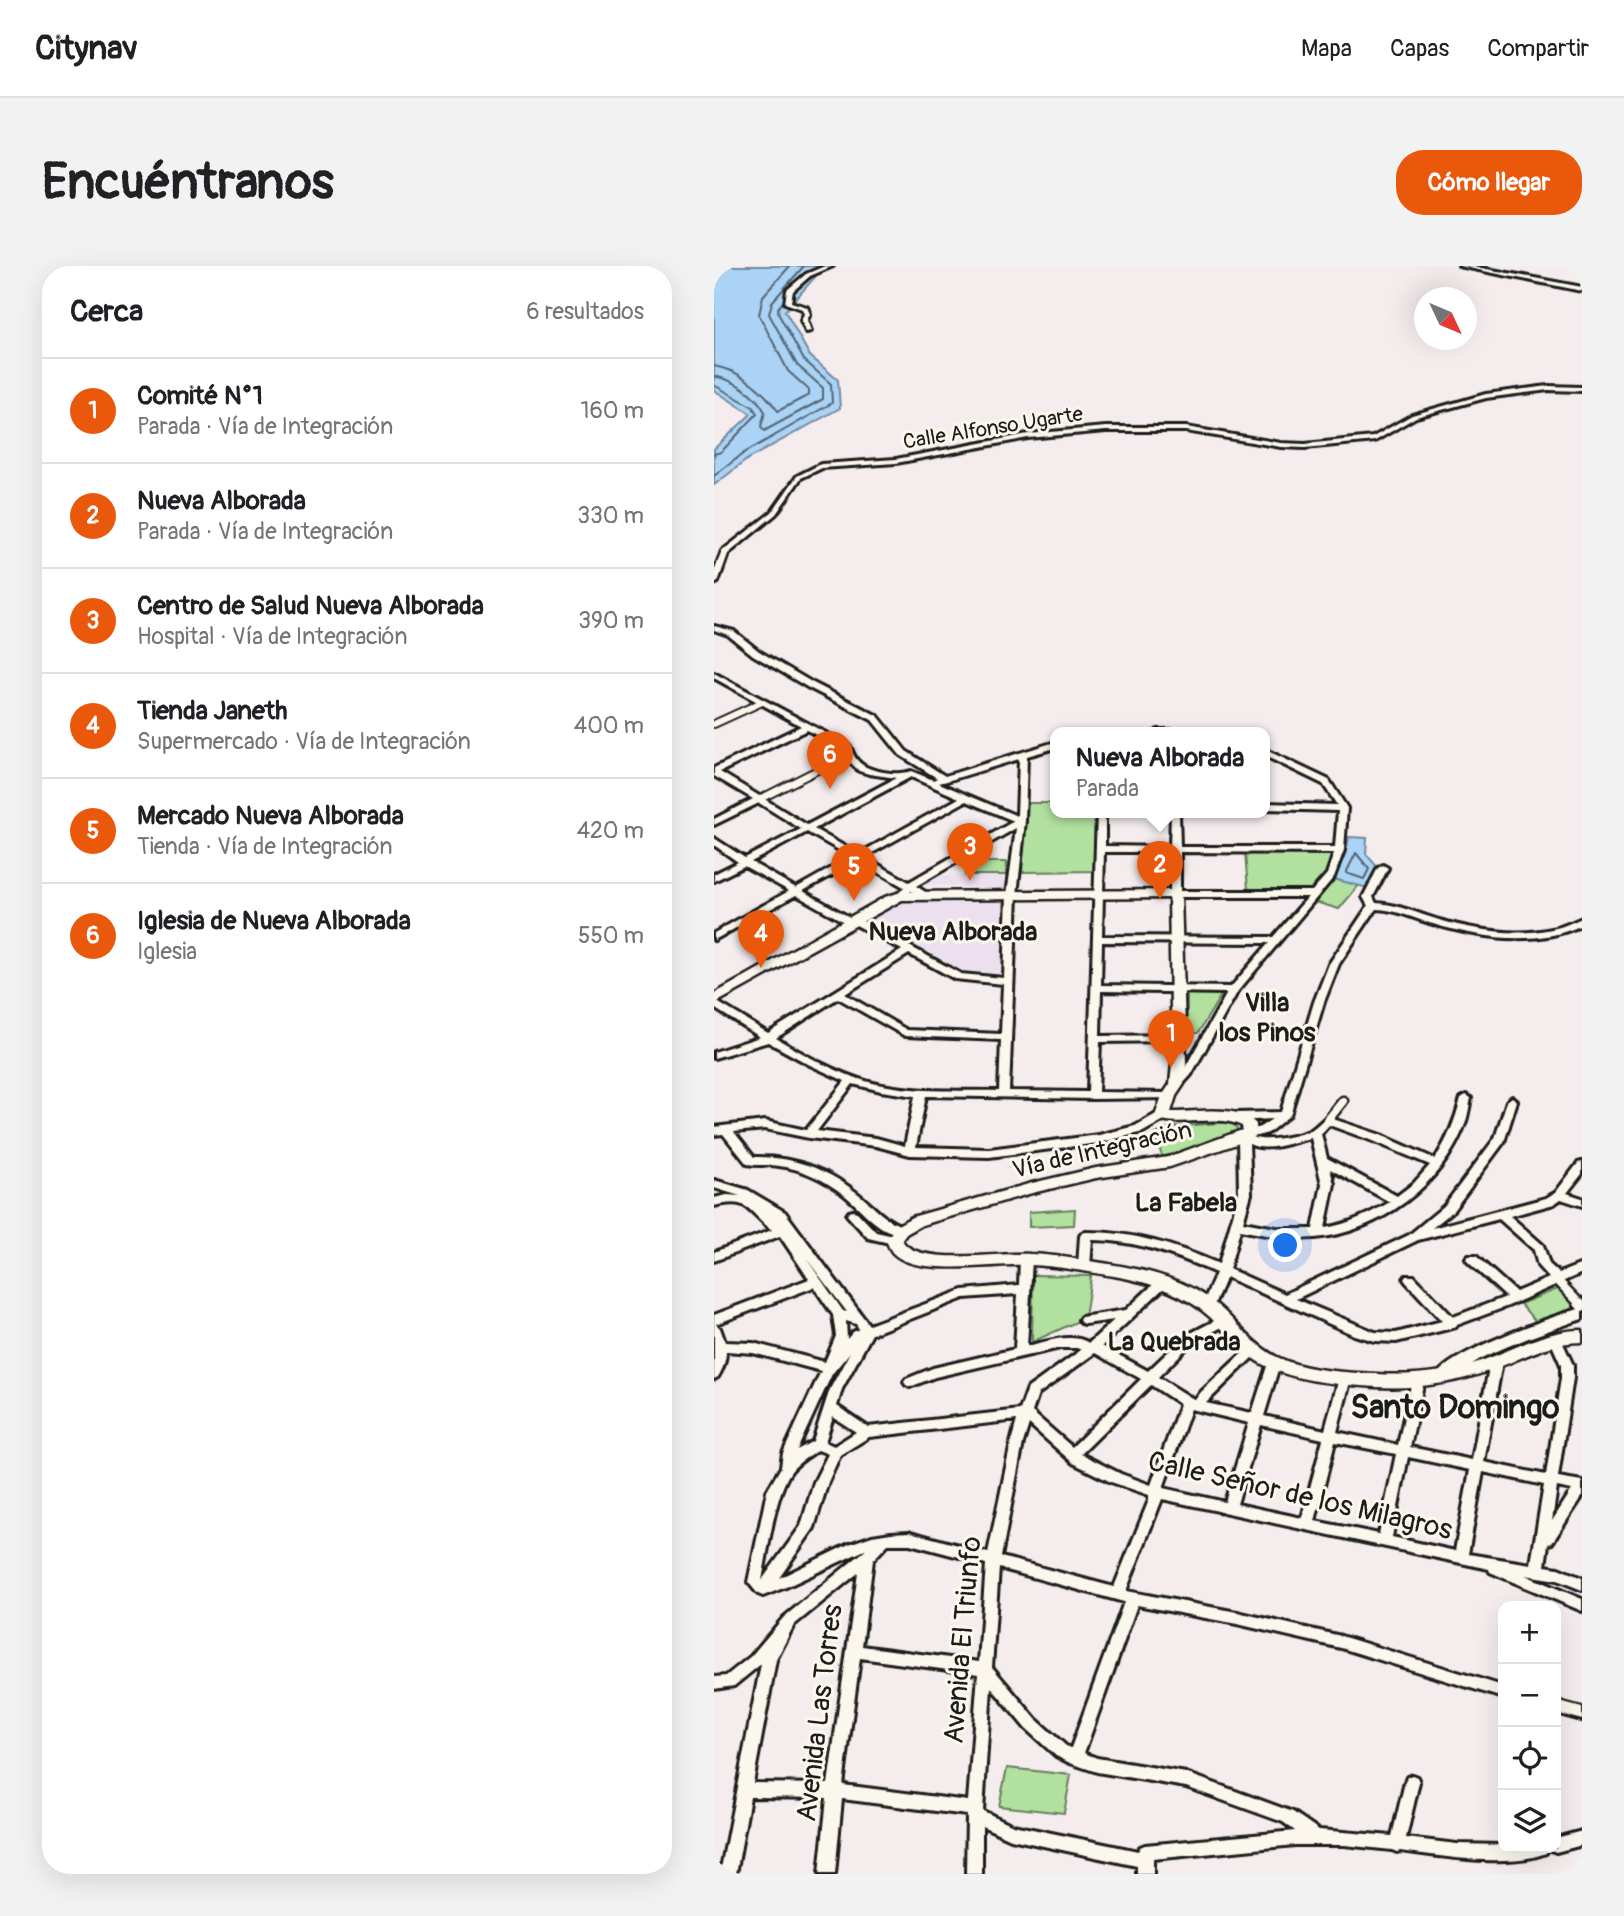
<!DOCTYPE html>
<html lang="es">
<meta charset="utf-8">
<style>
body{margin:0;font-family:Pangolin,sans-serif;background:#f2f2f2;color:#202124}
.controls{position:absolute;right:21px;bottom:21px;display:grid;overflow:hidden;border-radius:14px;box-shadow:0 7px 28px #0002}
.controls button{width:63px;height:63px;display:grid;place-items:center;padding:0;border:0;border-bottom:2px solid #e0e0e0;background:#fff;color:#202124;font:35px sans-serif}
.compass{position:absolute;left:700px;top:21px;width:63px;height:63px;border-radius:50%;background:#fff;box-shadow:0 7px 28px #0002;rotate:134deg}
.you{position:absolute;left:572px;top:980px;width:24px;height:24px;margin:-18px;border:5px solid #fff;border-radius:50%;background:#1a73e8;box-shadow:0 0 0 10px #1a73e833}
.badge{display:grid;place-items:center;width:46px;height:46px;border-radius:50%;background:#ea580c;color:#fff;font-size:23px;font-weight:700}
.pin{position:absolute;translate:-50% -58px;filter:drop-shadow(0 2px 4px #0008)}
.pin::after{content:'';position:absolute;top:37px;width:24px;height:21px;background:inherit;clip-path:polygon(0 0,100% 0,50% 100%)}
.popup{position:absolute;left:336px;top:461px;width:220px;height:91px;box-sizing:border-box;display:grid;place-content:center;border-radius:14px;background:#fff;filter:drop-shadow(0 2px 5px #0005);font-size:23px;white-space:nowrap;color:#757577}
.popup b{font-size:26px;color:#202124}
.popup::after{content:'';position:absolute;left:50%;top:100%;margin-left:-14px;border:14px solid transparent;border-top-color:#fff}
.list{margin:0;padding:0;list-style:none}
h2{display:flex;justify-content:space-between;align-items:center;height:91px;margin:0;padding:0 28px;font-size:30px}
h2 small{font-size:23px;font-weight:400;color:#757577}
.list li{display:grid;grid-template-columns:46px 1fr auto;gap:21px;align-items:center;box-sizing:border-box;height:105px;padding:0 28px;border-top:2px solid #e0e0e0}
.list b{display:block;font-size:26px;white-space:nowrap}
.list p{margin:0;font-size:23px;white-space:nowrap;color:#757577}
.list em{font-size:23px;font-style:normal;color:#757577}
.icon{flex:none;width:38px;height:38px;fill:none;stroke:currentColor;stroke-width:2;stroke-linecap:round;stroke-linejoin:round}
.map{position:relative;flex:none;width:868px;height:1608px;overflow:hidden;border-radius:28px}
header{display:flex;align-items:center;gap:42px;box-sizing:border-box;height:98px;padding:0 35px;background:#fff;border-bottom:2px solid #e0e0e0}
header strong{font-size:33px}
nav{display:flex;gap:38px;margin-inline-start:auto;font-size:24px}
.intro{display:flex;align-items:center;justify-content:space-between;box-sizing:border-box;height:168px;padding:0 42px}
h1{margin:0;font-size:49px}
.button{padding:18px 32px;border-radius:28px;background:#ea580c;color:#fff;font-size:24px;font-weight:700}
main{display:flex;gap:42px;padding:0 42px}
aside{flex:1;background:#fff;border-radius:28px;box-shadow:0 7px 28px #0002}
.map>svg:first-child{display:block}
.built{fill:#ecdfee}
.green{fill:#b1e09f;stroke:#667e5e;stroke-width:2}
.water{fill:#abd3f6;stroke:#728a9f;stroke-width:2}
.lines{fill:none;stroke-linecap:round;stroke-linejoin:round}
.shore{stroke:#556573;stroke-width:2}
.pedestrian-far2-casing{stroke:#1c1c1c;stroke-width:10}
.pedestrian-far1-casing{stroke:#1c1c1c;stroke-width:13}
.pedestrian-casing{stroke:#1c1c1c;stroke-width:16}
.minor-casing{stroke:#1c1c1c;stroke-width:6}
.tertiary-casing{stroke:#1c1c1c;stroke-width:6}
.secondary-casing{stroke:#1c1c1c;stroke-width:5}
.pedestrian-far2{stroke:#fbf7ec;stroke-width:6}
.pedestrian-far1{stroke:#fbf7ec;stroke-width:8}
.pedestrian{stroke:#fbf7ec;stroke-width:10}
.minor{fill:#fbf7ec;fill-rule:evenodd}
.tertiary{fill:#fbf7ec;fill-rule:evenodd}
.secondary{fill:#fbf7ec;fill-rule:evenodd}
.labels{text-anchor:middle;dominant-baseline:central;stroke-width:6;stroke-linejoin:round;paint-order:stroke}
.far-street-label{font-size:21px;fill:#1c1c1c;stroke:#fbf7ec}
.street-label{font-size:24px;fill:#1c1c1c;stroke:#fbf7ec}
.neighbourhood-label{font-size:26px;font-weight:bold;fill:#1c1c1c;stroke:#fbf7ec}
.near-street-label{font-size:28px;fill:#1c1c1c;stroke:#fbf7ec}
.near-neighbourhood-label{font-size:32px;font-weight:bold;fill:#1c1c1c;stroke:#fbf7ec}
</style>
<header>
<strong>Citynav</strong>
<nav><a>Mapa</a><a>Capas</a><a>Compartir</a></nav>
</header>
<div class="intro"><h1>Encuéntranos</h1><a class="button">Cómo llegar</a></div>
<main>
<aside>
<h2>Cerca<small>6 resultados</small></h2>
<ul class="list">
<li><span class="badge">1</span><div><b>Comité N°1</b><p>Parada · Vía de Integración</p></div><em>160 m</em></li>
<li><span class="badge">2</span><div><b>Nueva Alborada</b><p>Parada · Vía de Integración</p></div><em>330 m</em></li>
<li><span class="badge">3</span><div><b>Centro de Salud Nueva Alborada</b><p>Hospital · Vía de Integración</p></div><em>390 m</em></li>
<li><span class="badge">4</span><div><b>Tienda Janeth</b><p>Supermercado · Vía de Integración</p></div><em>400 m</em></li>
<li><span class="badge">5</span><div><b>Mercado Nueva Alborada</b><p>Tienda · Vía de Integración</p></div><em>420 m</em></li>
<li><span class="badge">6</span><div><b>Iglesia de Nueva Alborada</b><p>Iglesia</p></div><em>550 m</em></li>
</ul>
</aside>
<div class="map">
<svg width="868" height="1608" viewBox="0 0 868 1608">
<rect width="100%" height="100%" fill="#f4eced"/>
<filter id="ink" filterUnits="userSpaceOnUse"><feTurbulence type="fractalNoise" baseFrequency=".0143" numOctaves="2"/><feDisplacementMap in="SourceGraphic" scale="14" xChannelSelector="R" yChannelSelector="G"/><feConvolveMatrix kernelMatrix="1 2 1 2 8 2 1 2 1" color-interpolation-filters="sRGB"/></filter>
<g filter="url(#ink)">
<path class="built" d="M 294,609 L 293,622 L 209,619 L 226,610 Z
M 292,633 L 287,707 L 281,709 L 253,707 L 152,652 L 184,634 Z"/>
<path class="green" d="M 313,537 L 341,537 L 341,547 L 384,547 L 383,605 L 308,606 Z
M 531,587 L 619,587 L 613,608 L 600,623 L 534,623 Z
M 252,596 L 293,596 L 292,609 L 251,609 Z
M 620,613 L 645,619 L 625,643 L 601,636 Z
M 473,726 L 509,726 L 484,767 L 473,767 Z
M 518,856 L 525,866 L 449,892 L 440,869 L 456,861 Z
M 361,943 L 360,959 L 315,961 L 315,946 Z
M 319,1009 L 377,1010 L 371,1052 L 318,1076 Z
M 846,1022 L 864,1041 L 824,1058 L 806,1038 Z
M 293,1502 L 357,1509 L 350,1547 L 285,1540 Z"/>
<path class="water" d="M 12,0 L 117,0 L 107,4 L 71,45 L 96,90 L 124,114 L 126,142 L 34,193 L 0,219 L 0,183 L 37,148 L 0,124 L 0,22 Z
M 635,571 L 653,572 L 652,588 L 664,602 L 654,622 L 620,613 L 632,586 Z"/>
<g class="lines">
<path class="shore" d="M 0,100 C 27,105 48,123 64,145 L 95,129 L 95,124 L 74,105 L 45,49 L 49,30 L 76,0
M 0,110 C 20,114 41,127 51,146 L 47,161 L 50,165 L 109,133 L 109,122 L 83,99 L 55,48 L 58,36 L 90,0
M 0,119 L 39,141 L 43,148 L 7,186 L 0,188
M 0,210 L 30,187 L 118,137 L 117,118 L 90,94 L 65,49 L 64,42 L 69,36
M 642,587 L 655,603 L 650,613 L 632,607 Z"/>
<g class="pedestrian-far2-casing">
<path id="pedestrian-far2" d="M 0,458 L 48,436
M 44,534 L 135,488"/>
</g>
<g class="pedestrian-far1-casing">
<path id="pedestrian-far1" d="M 613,855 L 629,835
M 842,1013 L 867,1039"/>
</g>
<g class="pedestrian-casing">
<path id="pedestrian" d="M 865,1037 L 868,1040"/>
</g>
<g class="minor-casing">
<path id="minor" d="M 111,0 L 119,0 L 96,10 L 79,25 L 77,36 L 93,41 L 96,48 L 93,54 L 97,65 L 92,66 L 87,54 L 90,48 L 88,43 L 71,37 L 73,24 L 92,8 Z
M 745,0 L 757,0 L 868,21 L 868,25 Z
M 834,120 L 868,121 L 868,125 L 834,124 L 772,132 L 702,151 L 661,175 L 591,182 L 567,181 L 472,165 L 392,165 L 314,172 L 182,197 L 108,202 L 87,212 L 62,248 L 14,288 L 4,316 L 0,318 L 0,306 L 8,285 L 58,246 L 83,210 L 107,198 L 182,193 L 314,168 L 392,161 L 472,161 L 567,177 L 591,178 L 659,171 L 698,149 L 772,128 Z
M 0,360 L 20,365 L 45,385 L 99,417 L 164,450 L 192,485 L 231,510 L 341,476 L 341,482 L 313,490 L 311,555 L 303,629 L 295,825 L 374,826 L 383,547 L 391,547 L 391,580 L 456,581 L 457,547 L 465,547 L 466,581 L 621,581 L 624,545 L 551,543 L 551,537 L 623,539 L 609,518 L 551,490 L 551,484 L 554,485 L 615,514 L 633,542 L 630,584 L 620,611 L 524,725 L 477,809 L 467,820 L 463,821 L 458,818 L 468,807 L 513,727 L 387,725 L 386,770 L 463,769 L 468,772 L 463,775 L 386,776 L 384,826 L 455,827 L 460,830 L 459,832 L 379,833 L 212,830 L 202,881 L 275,883 L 385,869 L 421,860 L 444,847 L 452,847 L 453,850 L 452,853 L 429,866 L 385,877 L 275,891 L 196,889 L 162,880 L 95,872 L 51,863 L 20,866 L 40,891 C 80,890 116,904 147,930 C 162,943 172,955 191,961 L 193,964 L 191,967 C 166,971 147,941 129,928 C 111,914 89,903 65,900 C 55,898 44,900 33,898 L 9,868 L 0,869 L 0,861 L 51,855 L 92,864 L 131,815 L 96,799 L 54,776 L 0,792 L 0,786 L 46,771 L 0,742 L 0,734 L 54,767 L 188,684 L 142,659 L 134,658 L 82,629 L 0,674 L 0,667 L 75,625 L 30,600 L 0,615 L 0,608 L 24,596 L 0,579 L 0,572 L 31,592 L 87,563 L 45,537 L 0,559 L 0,553 L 39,533 L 0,510 L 0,502 L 87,460 L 0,412 L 0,407 L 136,480 C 138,485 140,491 144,495 C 153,506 184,510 197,505 L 219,514 L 223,512 L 186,489 L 158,454 L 93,421 L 39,389 L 14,369 L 0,364 ZM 93,464 L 129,483 L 134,494 L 145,505 L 155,508 L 182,512 L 93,559 L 6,506 ZM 305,493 L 303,550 L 225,517 L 233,515 ZM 197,511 L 245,532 L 144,588 L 100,563 ZM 252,535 L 300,555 L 195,616 L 151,591 ZM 302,562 L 293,629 L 290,712 L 247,708 L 147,654 L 139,653 L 89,625 L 144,595 L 190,621 L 182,630 L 184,632 L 190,632 L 197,625 L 208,631 L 214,631 L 216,629 L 202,620 ZM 93,566 L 137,591 L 82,622 L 37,596 ZM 390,586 L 456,586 L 456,628 L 461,631 L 594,631 L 559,671 L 388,670 ZM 466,586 L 620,587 L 613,608 L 598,625 L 466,625 ZM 388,676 L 555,677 L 517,721 L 387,719 ZM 195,688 L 241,713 L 289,718 L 287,768 L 193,764 L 131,728 ZM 124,732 L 191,770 L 287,774 L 285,825 C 242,824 197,827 155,816 C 122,807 91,789 62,772 ZM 139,818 L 167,825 L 201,830 L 191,880 L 162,872 L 103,865 Z
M 444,464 L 469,464 L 473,467 L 440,467 Z
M 669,599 L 674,602 L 659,631 L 662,637 C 684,638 704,648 725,654 C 760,664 801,671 838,663 C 849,661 858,656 868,652 L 868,659 C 823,681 766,672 719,658 C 700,653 682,643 662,643 L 625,698 L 610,736 L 576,849 L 554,867 L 539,871 C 551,877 583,870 595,865 C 602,862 606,855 613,851 L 667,869 L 721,893 C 734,873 741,855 747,832 L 752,829 L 757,832 C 755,841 754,850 751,858 C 728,919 666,966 601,972 C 576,974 551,969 526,964 L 515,1003 L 571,1028 L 695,969 L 730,940 L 781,872 L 793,835 L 798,831 L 803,835 L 790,876 L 738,946 L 718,962 L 832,932 L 842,926 L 864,897 L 868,896 L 868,908 L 853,927 L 868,932 L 868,940 L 847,933 L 840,938 L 796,950 L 829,979 L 835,998 L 845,1007 L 868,998 L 868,1007 L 794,1040 L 743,1059 L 742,1061 L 682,1076 L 661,1075 L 640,1069 L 512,1011 L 498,1043 L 490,1043 L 488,1040 L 502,1007 C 462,989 422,974 378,974 L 376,1000 L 374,1003 L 366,1003 L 364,1000 L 366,970 L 368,967 L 372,966 C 420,966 461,979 505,998 L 525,928 L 524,871 L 525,868 L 546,861 L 558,853 L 522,855 L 517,851 L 522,847 L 567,846 L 600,736 L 615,698 L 654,640 L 649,631 L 664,602 ZM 615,859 L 659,875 L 716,899 L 700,917 L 683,930 L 613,892 L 607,868 ZM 597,872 L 608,918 L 599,963 L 568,963 L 529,956 L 537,928 L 535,878 C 553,887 578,876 597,872 ZM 616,903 L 676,936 C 655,948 635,958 611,962 L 620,918 ZM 785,953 L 820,984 L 824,1000 L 835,1012 L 802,1026 L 762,990 L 754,990 L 752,993 L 754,996 L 792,1031 L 739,1051 L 700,1010 L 692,1010 L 690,1013 L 692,1016 L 728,1055 L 682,1067 L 661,1066 L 582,1033 L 704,974 Z
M 0,914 L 34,924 L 71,946 L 155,1059 L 249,1024 L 305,1019 L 306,993 L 308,990 L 316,990 L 318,993 L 313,1080 C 332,1076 357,1066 375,1077 L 400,1054 L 371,1058 L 367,1057 L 365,1054 L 367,1051 L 412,1044 L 445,1013 L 453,1013 L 455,1016 L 453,1019 L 388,1080 L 434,1105 L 471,1070 L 506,1052 L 514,1052 L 516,1055 L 514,1058 L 479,1076 L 444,1111 L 481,1134 L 487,1126 L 535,1081 L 539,1079 L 543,1081 L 545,1084 L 543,1087 L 492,1137 L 538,1147 L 554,1097 L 556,1094 L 560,1092 L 564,1094 L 566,1097 L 550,1150 L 611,1164 L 625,1112 L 627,1109 L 631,1107 L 635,1109 L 637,1112 L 623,1166 L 684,1179 L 698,1114 L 700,1111 L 704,1109 L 708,1111 L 710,1114 L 696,1181 L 758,1194 L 776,1096 L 778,1093 L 782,1091 L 786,1093 L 788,1096 L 770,1196 L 832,1209 L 847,1112 L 847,1099 L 836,1074 L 838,1071 L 842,1069 L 846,1071 L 859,1099 L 859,1112 L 844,1211 L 868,1215 L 868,1231 L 838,1277 L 834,1278 L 831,1300 L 844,1302 L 868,1312 L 868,1324 L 843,1314 L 811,1309 L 868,1333 L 868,1345 L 776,1306 L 775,1303 L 448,1233 L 412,1325 L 523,1346 L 627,1370 L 789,1420 L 789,1432 L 627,1382 L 523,1358 L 423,1339 L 370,1487 L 383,1492 L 472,1507 L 579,1546 L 605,1564 L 678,1570 L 691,1516 L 693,1511 L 698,1509 L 703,1511 L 705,1516 L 692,1572 L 743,1578 L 789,1579 L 789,1582 L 835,1582 L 832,1587 C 795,1602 726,1590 686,1585 L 683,1586 L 678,1584 L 630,1579 L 581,1579 L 439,1593 L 439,1608 L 423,1608 L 423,1600 L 297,1573 L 268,1560 L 268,1608 L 252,1608 L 253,1549 L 128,1533 L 121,1608 L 105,1608 L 113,1532 L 36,1531 L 22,1608 L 6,1608 L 47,1398 L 20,1420 L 0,1423 L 0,1411 L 12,1410 L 37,1390 L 70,1351 L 153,1283 L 72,1321 L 49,1330 L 44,1328 L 34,1316 L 53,1225 L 67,1201 L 69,1187 L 107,1105 L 39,1087 L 12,1085 C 12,1094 9,1103 4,1111 L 0,1113 L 0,1049 L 95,1013 L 66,970 L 0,995 L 0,986 L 58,964 C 33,945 36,931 0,940 L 0,932 L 13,929 L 26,930 L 0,922 ZM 92,992 L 133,1046 L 129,1045 ZM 100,1021 L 119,1049 L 122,1070 L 111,1096 L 39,1077 L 11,1076 L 6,1062 L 2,1058 ZM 304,1028 L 301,1083 L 219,1102 L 192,1113 L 190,1116 L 192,1119 L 196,1121 L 221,1111 L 346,1082 L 363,1082 L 367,1084 L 314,1122 L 306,1144 L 154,1161 L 123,1140 L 128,1123 L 158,1068 L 250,1032 ZM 132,1055 L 142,1058 L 145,1063 L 139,1066 L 133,1073 ZM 136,1086 L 116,1123 L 99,1175 L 83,1184 L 118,1108 ZM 381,1087 L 427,1113 L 358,1181 L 318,1146 L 324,1128 ZM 437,1119 L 466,1138 L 437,1219 L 407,1208 L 367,1188 ZM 477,1143 L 535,1157 L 511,1236 L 449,1222 ZM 119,1151 L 142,1166 L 120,1180 L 111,1176 ZM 303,1154 L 297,1177 L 274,1287 L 196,1266 L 177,1267 L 158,1270 L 135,1278 L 65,1312 L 100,1262 L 114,1216 L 126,1189 L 155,1171 ZM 315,1158 L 359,1197 L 397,1216 L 435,1229 L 435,1234 L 400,1321 L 287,1291 L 309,1177 ZM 547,1159 L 609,1173 L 588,1252 L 523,1238 ZM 621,1176 L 682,1188 L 665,1268 L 601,1255 ZM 104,1184 L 114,1188 L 100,1216 L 87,1260 L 48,1314 C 54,1285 61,1226 78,1204 C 86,1195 95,1190 104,1184 ZM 694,1191 L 756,1204 L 741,1285 L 678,1271 ZM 769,1206 L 830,1219 L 817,1298 L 754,1288 ZM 843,1221 L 858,1224 L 838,1255 ZM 177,1278 L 196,1278 L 272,1298 L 265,1396 L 148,1380 L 159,1294 L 174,1278 ZM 285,1302 L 410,1336 L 357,1482 L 352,1480 L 322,1453 L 278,1401 ZM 144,1307 L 114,1518 L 39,1517 L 62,1394 L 80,1359 ZM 146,1392 L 264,1408 L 254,1535 L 129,1519 ZM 277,1421 L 312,1463 L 342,1490 L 356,1497 L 383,1506 L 472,1521 L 569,1556 L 581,1565 L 431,1579 L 426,1581 L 424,1585 L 299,1559 L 269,1545 Z
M 139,945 L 143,946 L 162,966 L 184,971 L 186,974 L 184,977 L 180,978 L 154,972 L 133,949 L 135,946 Z
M 842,1435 L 868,1442 L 868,1454 L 842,1447 Z
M 868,1565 L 868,1579 L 842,1586 L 837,1584 L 836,1582 L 842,1582 L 842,1572 Z"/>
</g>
<g class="tertiary-casing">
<path id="tertiary" d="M 868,1042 L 868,1053 C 834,1065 799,1076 766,1093 C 755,1099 737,1118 724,1114 L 722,1110 C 738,1085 837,1051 868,1042 Z"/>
</g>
<g class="secondary-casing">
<path id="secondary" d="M 461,624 L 467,628 L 472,797 L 470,818 L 462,830 L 457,846 C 482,847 523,837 542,858 L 542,866 L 534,874 L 456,901 L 382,912 L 318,927 L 208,959 L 192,968 L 188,974 C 202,1001 288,986 316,988 C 342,989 369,994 395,998 C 432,1004 473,1013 503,1039 C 523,1056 539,1079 563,1091 C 592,1105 630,1106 662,1108 C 697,1110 734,1107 767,1095 C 800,1083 832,1064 868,1064 L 868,1076 C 835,1076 807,1093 777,1104 C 740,1118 701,1123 662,1121 C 624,1118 577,1116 543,1095 C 525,1084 512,1066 497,1052 C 470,1027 435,1016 400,1010 C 373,1006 344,1000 316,999 C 284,997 204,1011 180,988 C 176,985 174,978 172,974 L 182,960 L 198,951 L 318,917 L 382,902 L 454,891 L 528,864 L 528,860 C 501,848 471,861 443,853 L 441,850 L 448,830 L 456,818 L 458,797 L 455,632 L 188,634 L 0,738 L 0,728 L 171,631 L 187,626 Z"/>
</g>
<use href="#pedestrian-far2" class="pedestrian-far2"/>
<use href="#pedestrian-far1" class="pedestrian-far1"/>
<use href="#pedestrian" class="pedestrian"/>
<use href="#minor" class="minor"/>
<use href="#tertiary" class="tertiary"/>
<use href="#secondary" class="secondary"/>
</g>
</g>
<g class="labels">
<g class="far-street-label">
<text transform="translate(279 162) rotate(-9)">Calle Alfonso Ugarte</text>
</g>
<g class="street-label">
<text transform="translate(388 884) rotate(-13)">Vía de Integración</text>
</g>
<g class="neighbourhood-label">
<text x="239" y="666">Nueva Alborada</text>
<text x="553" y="737">Villa<tspan x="553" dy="30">los Pinos</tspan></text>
<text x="472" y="937">La Fabela</text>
<text x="460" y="1076">La Quebrada</text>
</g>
<g class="near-street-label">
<text transform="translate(586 1230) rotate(13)">Calle Señor de los Milagros</text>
<text transform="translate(249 1374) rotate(-85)">Avenida El Triunfo</text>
<text transform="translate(106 1447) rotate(-83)">Avenida Las Torres</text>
</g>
<g class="near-neighbourhood-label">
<text x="741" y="1142">Santo Domingo</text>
</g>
</g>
</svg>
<div class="controls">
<button>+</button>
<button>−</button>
<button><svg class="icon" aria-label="locate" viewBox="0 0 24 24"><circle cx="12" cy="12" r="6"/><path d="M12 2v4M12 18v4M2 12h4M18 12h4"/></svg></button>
<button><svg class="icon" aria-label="layers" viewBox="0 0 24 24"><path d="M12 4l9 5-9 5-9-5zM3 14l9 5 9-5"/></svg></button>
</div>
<svg class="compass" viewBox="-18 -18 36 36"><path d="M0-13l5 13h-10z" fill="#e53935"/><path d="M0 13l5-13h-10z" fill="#757577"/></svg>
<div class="you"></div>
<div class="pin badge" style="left:457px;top:802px">1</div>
<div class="pin badge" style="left:446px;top:633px">2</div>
<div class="popup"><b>Nueva Alborada</b>Parada</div>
<div class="pin badge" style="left:256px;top:615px">3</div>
<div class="pin badge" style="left:47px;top:702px">4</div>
<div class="pin badge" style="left:140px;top:635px">5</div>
<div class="pin badge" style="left:116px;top:523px">6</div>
</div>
</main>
